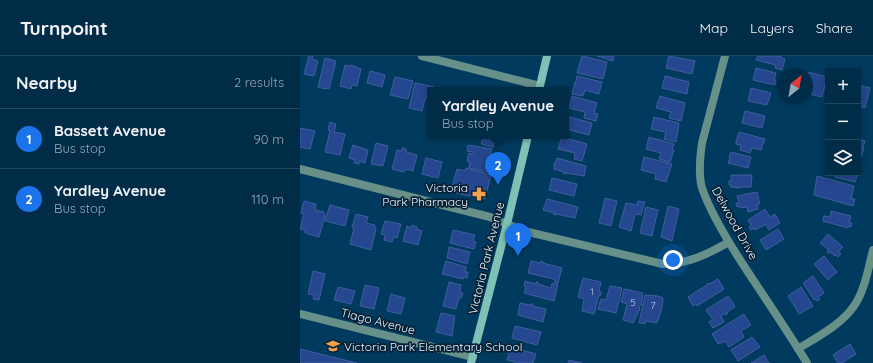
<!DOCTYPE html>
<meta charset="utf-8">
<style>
body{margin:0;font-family:Quicksand,sans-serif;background:#0e3852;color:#f1f3f6}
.controls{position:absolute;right:12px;top:12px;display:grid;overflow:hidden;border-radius:0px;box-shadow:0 2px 10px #0003}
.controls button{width:36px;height:36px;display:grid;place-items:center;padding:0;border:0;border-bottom:1px solid #224860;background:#002c47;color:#f1f3f6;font:20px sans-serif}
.compass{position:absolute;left:477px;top:12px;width:36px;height:36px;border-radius:50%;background:#002c47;box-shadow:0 2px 10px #0003;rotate:31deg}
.you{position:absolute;left:373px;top:204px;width:14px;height:14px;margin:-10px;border:3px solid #fff;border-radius:50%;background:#1a73e8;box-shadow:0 0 0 6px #1a73e833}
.badge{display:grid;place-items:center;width:26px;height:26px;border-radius:50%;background:#1a73e8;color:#fff;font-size:13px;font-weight:700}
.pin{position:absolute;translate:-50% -33px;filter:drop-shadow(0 1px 2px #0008)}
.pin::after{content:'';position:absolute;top:21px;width:14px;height:12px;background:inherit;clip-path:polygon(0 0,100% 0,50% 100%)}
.popup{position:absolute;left:127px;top:31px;width:142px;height:52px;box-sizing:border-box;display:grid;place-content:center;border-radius:0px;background:#002c47;filter:drop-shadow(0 1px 3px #0005);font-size:13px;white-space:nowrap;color:#95a7b4}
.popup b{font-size:15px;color:#f1f3f6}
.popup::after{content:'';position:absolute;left:50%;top:100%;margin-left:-8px;border:8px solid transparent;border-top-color:#002c47}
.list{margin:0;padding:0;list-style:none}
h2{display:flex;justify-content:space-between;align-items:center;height:52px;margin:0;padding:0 16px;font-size:17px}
h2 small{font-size:13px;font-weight:400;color:#95a7b4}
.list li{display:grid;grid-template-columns:26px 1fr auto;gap:12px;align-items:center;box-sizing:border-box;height:60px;padding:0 16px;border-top:1px solid #224860}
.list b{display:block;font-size:15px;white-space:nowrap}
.list p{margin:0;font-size:13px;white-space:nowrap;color:#95a7b4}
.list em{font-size:13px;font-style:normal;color:#95a7b4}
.icon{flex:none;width:22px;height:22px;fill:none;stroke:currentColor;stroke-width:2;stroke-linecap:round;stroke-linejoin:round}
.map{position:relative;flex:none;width:573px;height:307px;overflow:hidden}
header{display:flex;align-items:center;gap:24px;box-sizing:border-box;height:56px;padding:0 20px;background:#002c47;border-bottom:1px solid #224860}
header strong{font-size:19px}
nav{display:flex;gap:22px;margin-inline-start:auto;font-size:14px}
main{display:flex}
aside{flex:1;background:#002c47}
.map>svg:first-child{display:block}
.building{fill:#25478f;stroke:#3f5e9b}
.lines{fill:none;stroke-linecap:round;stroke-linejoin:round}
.street{stroke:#679089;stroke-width:8}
.secondary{stroke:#7ec2b7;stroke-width:8}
.labels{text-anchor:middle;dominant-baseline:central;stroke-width:3.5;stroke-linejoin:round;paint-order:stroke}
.number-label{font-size:10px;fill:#bbc9de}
.poi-label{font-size:12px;fill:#edf4f9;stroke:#042136;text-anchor:end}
.street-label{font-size:12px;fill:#edf4f9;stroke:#042136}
</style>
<header>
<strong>Turnpoint</strong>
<nav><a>Map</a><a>Layers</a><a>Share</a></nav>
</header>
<main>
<aside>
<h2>Nearby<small>2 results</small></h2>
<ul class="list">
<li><span class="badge">1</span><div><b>Bassett Avenue</b><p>Bus stop</p></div><em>90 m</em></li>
<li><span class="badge">2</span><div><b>Yardley Avenue</b><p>Bus stop</p></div><em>110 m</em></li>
</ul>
</aside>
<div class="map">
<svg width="573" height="307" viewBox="0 0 573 307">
<rect width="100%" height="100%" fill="#003b5f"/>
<path class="building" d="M 9,0 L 13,0 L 12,3 L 18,5 L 14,20 L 4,18 Z
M 282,0 L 307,6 L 303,23 L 277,17 Z
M 297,0 L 314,0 L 313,5 Z
M 369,0 L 395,5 L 392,18 L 366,12 Z
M 458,0 L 481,0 L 481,2 L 485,3 L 482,14 L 475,12 L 476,9 L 456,4 Z
M 25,2 L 36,5 L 29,33 L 26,32 L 25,33 L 18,31 Z
M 45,9 L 50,10 L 51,9 L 61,13 L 57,30 L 52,29 L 51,33 L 40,30 Z
M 456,12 L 476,17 L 474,24 L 476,24 L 475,29 L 453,24 Z
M 70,15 L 85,19 L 82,31 L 67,27 Z
M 509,16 L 527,21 L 522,41 L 509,38 L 512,28 L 507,27 Z
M 277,20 L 302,26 L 299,38 L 285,34 L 283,40 L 272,38 L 275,26 L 276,26 Z
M 365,20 L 389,26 L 387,38 L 362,32 Z
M 95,21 L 113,25 L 108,43 L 90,39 Z
M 115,27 L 134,31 L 133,34 L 130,34 L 130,43 L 125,42 L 122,55 L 109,52 Z
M 558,29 L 570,32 L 565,52 L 558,50 Z
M 451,32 L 471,37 L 467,49 L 448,45 Z
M 272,40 L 297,47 L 294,57 L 298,58 L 296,65 L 284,62 L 285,56 L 269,52 Z
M 360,40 L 385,47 L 381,65 L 369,62 L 371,56 L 356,52 Z
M 445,55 L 465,60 L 462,72 L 442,67 Z
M 266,60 L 292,67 L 289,79 L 266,73 Z
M 354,61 L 379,67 L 376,86 L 364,83 L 366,76 L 351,73 Z
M 30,66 L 36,68 L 34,76 L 45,78 L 40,99 L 25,96 L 30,75 L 28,74 Z
M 0,72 L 15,75 L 10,93 L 0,91 Z
M 439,76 L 465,83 L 461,94 L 452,92 L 450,97 L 440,94 L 441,89 L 436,88 L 436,86 Z
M 177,80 L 195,80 L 193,91 L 181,88 L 183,82 Z
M 262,81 L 287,88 L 282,105 L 274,103 L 275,97 L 258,93 Z
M 349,81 L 374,88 L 372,94 L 374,94 L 370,106 L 359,103 L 361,97 L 346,93 Z
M 558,83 L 565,85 L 563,92 L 564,92 L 560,103 L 558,103 Z
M 76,87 L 88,90 L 83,110 L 71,108 Z
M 53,89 L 68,94 L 65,107 L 59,105 L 59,108 L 54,107 L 55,104 L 49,102 Z
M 168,89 L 192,93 L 189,104 L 192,105 L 190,112 L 188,111 L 187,116 L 169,112 L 170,106 L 167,105 L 169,97 L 172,98 L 173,96 L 167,95 Z
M 102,92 L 106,93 L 106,96 L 117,99 L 113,115 L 105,113 L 104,116 L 92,113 L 97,94 L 102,95 Z
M 431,96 L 451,101 L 448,112 L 428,107 L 430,101 L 429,101 Z
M 344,101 L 372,108 L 366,126 L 355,123 L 356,118 L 341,114 Z
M 126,102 L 142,106 L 138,122 L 122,118 Z
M 257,102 L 286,110 L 284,120 L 266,117 L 266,118 L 263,117 L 264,116 L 254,113 L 254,107 L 255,108 Z
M 166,112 L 191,119 L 185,143 L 156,137 L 156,136 L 151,135 L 157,113 L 165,115 Z
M 558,115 L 559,115 L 557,120 L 555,126 L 535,121 L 536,117 L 558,117 Z
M 431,119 L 452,119 L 451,131 L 440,131 L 440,132 L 431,131 L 431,129 L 429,129 L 429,125 L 431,125 Z
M 517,120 L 554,130 L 551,143 L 555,143 L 553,150 L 514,139 Z
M 252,122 L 277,128 L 274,140 L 249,134 Z
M 457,136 L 460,148 L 457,148 L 458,153 L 448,156 L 447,151 L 440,152 L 440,150 L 437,151 L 436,147 L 439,147 L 437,140 Z
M 305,142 L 317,145 L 311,170 L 299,167 Z
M 247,143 L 278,151 L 275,162 L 256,158 L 256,159 L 253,158 L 254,157 L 243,154 Z
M 4,145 L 16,148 L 15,154 L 24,156 L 25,160 L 19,181 L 5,177 L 5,174 L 0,173 L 4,158 L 1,157 Z
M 338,145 L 345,146 L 341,159 L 335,158 L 331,175 L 319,171 L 326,147 L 337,149 Z
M 30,149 L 49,154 L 45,170 L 25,165 Z
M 368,150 L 379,153 L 372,185 L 361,181 Z
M 346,151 L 358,154 L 352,180 L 340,177 Z
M 465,153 L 470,161 L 475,158 L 480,167 L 469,174 L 465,168 L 463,170 L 454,174 L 453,172 L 451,174 L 449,171 L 451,169 L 448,164 Z
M 531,155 L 551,160 L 549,167 L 552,167 L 551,171 L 549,170 L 548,172 L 523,165 L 524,160 L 530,161 Z
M 56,158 L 68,161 L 66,167 L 75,169 L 75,171 L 76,173 L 71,194 L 50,188 L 54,172 L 52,171 Z
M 85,165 L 101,168 L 97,182 L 94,181 L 92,186 L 84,184 L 85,179 L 81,178 Z
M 112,169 L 117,171 L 116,173 L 122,175 L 118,189 L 103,185 L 107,170 L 111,172 Z
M 478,173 L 484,183 L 466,194 L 460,184 Z
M 153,174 L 175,179 L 173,185 L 176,186 L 174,193 L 150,187 Z
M 528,178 L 543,191 L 538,196 L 541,198 L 538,201 L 536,199 L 535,200 L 530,196 L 529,197 L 527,196 L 529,194 L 520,187 Z
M 149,191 L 170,196 L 167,208 L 147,202 Z
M 524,200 L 537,216 L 528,224 L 514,208 Z
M 146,205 L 166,211 L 165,216 L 168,216 L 167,222 L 164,221 L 163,223 L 142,218 Z
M 231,205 L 240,207 L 241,205 L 243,206 L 243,207 L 262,212 L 258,227 L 255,226 L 255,224 L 253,223 L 228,217 Z
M 13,215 L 25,218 L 19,244 L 13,243 L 14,239 L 8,238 Z
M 513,220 L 524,237 L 518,241 L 520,243 L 517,245 L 515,243 L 514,244 L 503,227 Z
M 283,222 L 301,226 L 299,235 L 301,236 L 300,240 L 299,239 L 294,258 L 282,255 L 284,243 L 278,241 Z
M 418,223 L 424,233 L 397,250 L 396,248 L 393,250 L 388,241 L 407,229 L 407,228 L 408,227 L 409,228 Z
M 225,225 L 236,228 L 236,226 L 238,226 L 238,228 L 251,232 L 252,227 L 258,228 L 254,245 L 224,237 L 226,231 L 224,230 Z
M 149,226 L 161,229 L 160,236 L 163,237 L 161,242 L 159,242 L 156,253 L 143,250 Z
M 65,229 L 79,232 L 74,253 L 60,250 Z
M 310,230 L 322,232 L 316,257 L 298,253 L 301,243 L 306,244 Z
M 38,231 L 55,235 L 51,248 L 34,244 Z
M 501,231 L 513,250 L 499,258 L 488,240 Z
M 324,233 L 343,237 L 341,250 L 340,249 L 339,252 L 340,253 L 333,267 L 323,264 L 327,248 L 321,246 Z
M 91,238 L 105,242 L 101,258 L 87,255 Z
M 345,239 L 358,240 L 363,242 L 362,252 L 357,267 L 346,265 L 345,268 L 339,267 Z
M 428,240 L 432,245 L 435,251 L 427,256 L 428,257 L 426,259 L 425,257 L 421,260 L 424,266 L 413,272 L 409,266 L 413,264 L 406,254 Z
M 220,247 L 230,249 L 231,248 L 233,248 L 232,250 L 246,253 L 243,266 L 218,259 Z
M 141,257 L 155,260 L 152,280 L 136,276 Z
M 444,258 L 451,269 L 441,275 L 444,281 L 429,291 L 425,285 L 418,288 L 412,278 Z
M 215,270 L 241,276 L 237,289 L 212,282 Z
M 452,281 L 460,291 L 438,305 L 431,294 Z
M 550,288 L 556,298 L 542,307 L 538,307 L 533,299 Z
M 209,291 L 219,293 L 220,292 L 222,292 L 222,294 L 236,298 L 233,307 L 218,307 L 207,304 L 209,297 L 207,296 Z
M 0,293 L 57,307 L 0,307 Z
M 464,299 L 469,307 L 451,307 Z
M 269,304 L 282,307 L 268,307 Z"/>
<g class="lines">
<path class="street" d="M 122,0 L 240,30
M 425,0 L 402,87 C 400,101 398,118 402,132 C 411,158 429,187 444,210 C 465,242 487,274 507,307
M 0,113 L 190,161 L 224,175 L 363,208 C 388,208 408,198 429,186
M 0,258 L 173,301
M 498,293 C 517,281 541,269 554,250 C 565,234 568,213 573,194"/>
<path class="secondary" d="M 239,34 L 247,0
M 171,307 L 207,168 L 228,80"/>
</g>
<defs>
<g id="pharmacy-bare" transform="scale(1.08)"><path d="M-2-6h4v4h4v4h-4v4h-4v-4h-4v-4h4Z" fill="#f7a14a" stroke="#042136" stroke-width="2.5" paint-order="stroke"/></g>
<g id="school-bare" transform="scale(1.08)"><path d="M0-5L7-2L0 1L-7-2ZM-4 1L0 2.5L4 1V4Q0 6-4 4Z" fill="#f7a14a" stroke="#042136" stroke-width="2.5" paint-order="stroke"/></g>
</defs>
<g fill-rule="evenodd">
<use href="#pharmacy-bare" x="179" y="138"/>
<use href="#school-bare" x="33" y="290"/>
</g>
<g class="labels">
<g class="number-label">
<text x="292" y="235">1</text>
<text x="333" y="246">5</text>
<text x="353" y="249">7</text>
</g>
<g class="poi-label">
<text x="168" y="131">Victoria<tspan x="168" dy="14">Park Pharmacy</tspan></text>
<text x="44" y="290" text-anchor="start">Victoria Park Elementary School</text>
</g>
<g class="street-label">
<text transform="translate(435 167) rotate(61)">Delwood Drive</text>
<text transform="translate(186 202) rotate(-76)">Victoria Park Avenue</text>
<text transform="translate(78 265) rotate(14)">Tiago Avenue</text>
</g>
</g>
</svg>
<div class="controls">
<button>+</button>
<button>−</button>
<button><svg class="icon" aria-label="layers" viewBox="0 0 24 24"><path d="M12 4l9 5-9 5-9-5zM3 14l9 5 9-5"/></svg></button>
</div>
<svg class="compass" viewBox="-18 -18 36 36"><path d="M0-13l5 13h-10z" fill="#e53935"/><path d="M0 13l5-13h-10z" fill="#95a7b4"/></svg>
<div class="you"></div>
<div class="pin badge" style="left:218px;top:200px">1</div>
<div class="pin badge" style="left:198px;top:129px">2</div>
<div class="popup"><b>Yardley Avenue</b>Bus stop</div>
</div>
</main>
